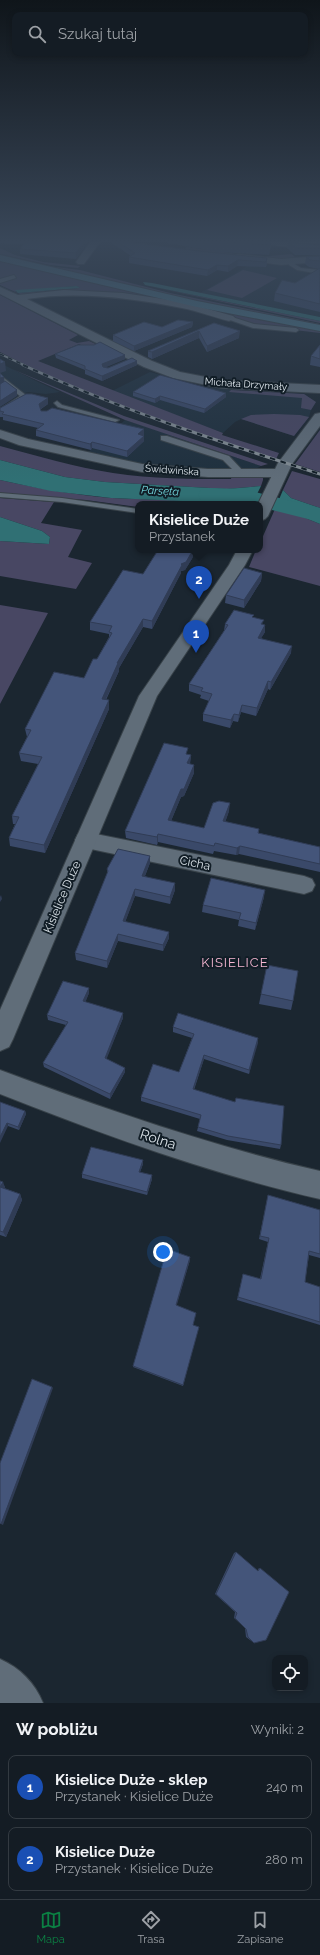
<!DOCTYPE html>
<html lang="pl">
<meta charset="utf-8">
<style>
body{margin:0;font-family:Raleway,sans-serif;background:#1d252c;color:#f1f3f6}
.controls{position:absolute;right:12px;bottom:12px;display:grid;overflow:hidden;border-radius:8px;box-shadow:0 2px 6px #0003}
.controls button{width:36px;height:36px;display:grid;place-items:center;padding:0;border:0;border-bottom:1px solid #333a41;background:#141c24;color:#f1f3f6;font:20px sans-serif}
.you{position:absolute;left:163px;top:1252px;width:14px;height:14px;margin:-10px;border:3px solid #fff;border-radius:50%;background:#1a73e8;box-shadow:0 0 0 6px #1a73e833}
.badge{display:grid;place-items:center;width:26px;height:26px;border-radius:50%;background:#0b8043;color:#fff;font-size:13px;font-weight:700}
.pin{position:absolute;translate:-50% -33px;filter:drop-shadow(0 1px 2px #0008)}
.pin::after{content:'';position:absolute;top:21px;width:14px;height:12px;background:inherit;clip-path:polygon(0 0,100% 0,50% 100%)}
.popup{position:absolute;left:135px;top:501px;width:128px;height:52px;box-sizing:border-box;display:grid;place-content:center;border-radius:8px;background:#141c24;filter:drop-shadow(0 1px 3px #0005);font-size:13px;white-space:nowrap;color:#9da1a6}
.popup b{font-size:15px;color:#f1f3f6}
.popup::after{content:'';position:absolute;left:50%;top:100%;margin-left:-8px;border:8px solid transparent;border-top-color:#141c24}
.list{margin:0;padding:0;list-style:none}
h2{display:flex;justify-content:space-between;align-items:center;height:52px;margin:0;padding:0 16px;font-size:17px}
h2 small{font-size:13px;font-weight:400;color:#9da1a6}
.list li{display:grid;grid-template-columns:26px 1fr auto;gap:12px;align-items:center;box-sizing:border-box;height:64px;margin:0 8px 8px;padding:0 8px;border:1px solid #333a41;border-radius:8px}
.list b{display:block;font-size:15px;white-space:nowrap}
.list p{margin:0;font-size:13px;white-space:nowrap;color:#9da1a6}
.list em{font-size:13px;font-style:normal;color:#9da1a6}
.icon{flex:none;width:22px;height:22px;fill:none;stroke:currentColor;stroke-width:2;stroke-linecap:round;stroke-linejoin:round}
.map{position:relative;flex:none;width:320px;height:1703px;overflow:hidden}
.search{position:absolute;background:#141c24;box-shadow:0 2px 6px #0003;left:12px;right:12px;top:12px;height:44px;display:flex;align-items:center;gap:10px;box-sizing:border-box;padding:0 14px;border-radius:8px;color:#9da1a6;font-size:15px}
.sheet{height:196px;background:#141c24}
nav{display:flex;justify-content:space-around;align-items:center;box-sizing:border-box;height:56px;border-top:1px solid #333a41;background:#141c24;font-size:11px;color:#9da1a6}
nav a{display:grid;justify-items:center;gap:2px}
nav .on{color:#0b8043}
.map>svg:first-child{display:block}
.built{fill:#1f303e}
.green{fill:#484763;fill-rule:evenodd}
.water{fill:#307074}
.lines{fill:none;stroke-linecap:round;stroke-linejoin:round}
.river{fill:#307074;fill-rule:evenodd}
.service-casing{stroke:#384249;stroke-width:2}
.minor-casing{stroke:#384249;stroke-width:2}
.tertiary-casing{stroke:#384249;stroke-width:2}
.secondary-casing{stroke:#384249;stroke-width:2}
.service{fill:#606d79;fill-rule:evenodd}
.minor{fill:#606d79;fill-rule:evenodd}
.tertiary{fill:#606d79;fill-rule:evenodd}
.secondary{fill:#4c7a8c;fill-rule:evenodd}
.rail-far1-casing{stroke:#818b93;stroke-width:2}
.rail-casing{stroke:#818b93;stroke-width:3}
.rail-far1{stroke:#111d26;stroke-width:1.5;stroke-dasharray:4.5;stroke-linecap:butt}
.rail{stroke:#111d26;stroke-width:2;stroke-dasharray:5.5;stroke-linecap:butt}
.wall{fill:#3a4969}
.shaded-wall{fill:#303c55}
.building{fill:#44557a;stroke:#303c55}
.labels{text-anchor:middle;dominant-baseline:central;stroke-width:4;stroke-linejoin:round;paint-order:stroke}
.far-street-label{font-size:10px;fill:#dbe3e9;stroke:#111d26}
.far-water-label{font-size:11px;font-style:italic;fill:#72d7dd;stroke:#111d26}
.street-label{font-size:12px;fill:#dbe3e9;stroke:#111d26}
.neighbourhood-label{font-size:13px;letter-spacing:1px;fill:#f7b8d3;stroke:#111d26}
.near-street-label{font-size:14px;fill:#dbe3e9;stroke:#111d26}
</style>
<div class="map">
<svg width="320" height="1703" viewBox="0 0 320 1703">
<rect width="100%" height="100%" fill="#1b2630"/>
<path class="built" d="M 251,264 L 289,266 L 320,278 L 320,317 L 200,293 Z
M 0,363 L 38,382 L 60,392 L 46,394 L 28,392 L 18,395 L 0,407 Z
M 150,372 L 205,387 L 248,392 L 304,394 L 316,402 L 311,410 L 309,417 L 294,436 L 241,419 L 235,422 L 223,433 L 112,391 Z
M 125,420 L 163,432 L 261,466 L 252,471 L 161,468 L 86,454 Z"/>
<path class="green" d="M 187,247 L 259,257 L 291,254 L 298,259 L 258,258 L 185,249 Z
M 0,248 L 15,255 L 43,262 L 80,266 L 78,268 L 50,265 L 0,254 Z
M 0,261 L 182,303 L 320,331 L 320,333 L 252,325 L 228,316 L 107,294 L 22,295 L 0,285 ZM 77,286 L 80,288 L 18,293 L 15,291 Z
M 47,266 L 80,270 L 170,293 L 320,324 L 320,326 L 216,305 Z
M 243,270 L 277,278 L 242,298 L 207,290 Z
M 144,285 L 320,321 L 320,323 Z
M 0,295 L 78,335 L 69,340 L 77,343 L 89,341 L 104,348 L 94,351 L 79,344 L 38,361 L 223,433 L 222,435 L 279,453 L 276,459 C 182,427 88,397 0,352 Z
M 12,369 L 124,416 L 268,464 L 261,466 L 125,420 Z
M 231,390 L 304,394 L 316,402 L 311,410 L 301,408 L 302,398 L 229,392 Z
M 274,414 L 300,415 L 309,417 L 294,436 L 241,419 L 251,415 Z
M 320,430 L 320,472 L 295,464 Z
M 0,446 C 37,456 75,467 113,473 C 152,479 192,479 231,479 L 232,475 L 263,478 L 263,480 L 261,486 L 227,489 L 105,482 L 65,477 L 0,460 Z
M 292,471 L 320,479 L 320,508 L 291,498 L 283,490 Z
M 0,480 C 37,488 74,495 112,498 C 149,500 185,499 222,504 L 138,504 L 138,507 L 86,500 L 0,493 Z
M 0,498 L 54,502 L 41,523 L 82,530 L 68,557 L 92,563 L 76,589 L 0,576 L 0,541 L 49,544 L 50,537 L 42,531 L 0,517 Z
M 275,509 L 303,517 L 320,524 L 320,586 L 249,567 L 256,550 L 260,550 L 260,543 Z
M 0,605 L 48,613 L 0,704 Z"/>
<path class="water" d="M 143,282 L 152,283 L 320,317 L 320,321 L 145,285 Z
M 77,286 L 80,288 L 18,293 L 15,290 Z
M 0,460 L 65,477 L 105,482 L 227,489 L 261,486 L 252,504 L 111,498 L 51,491 L 0,480 Z
M 283,490 L 291,498 L 320,508 L 320,524 L 303,517 L 275,509 Z
M 0,517 L 42,531 L 50,537 L 49,544 L 0,541 Z"/>
<g class="lines">
<path class="river" d="M 209,488 L 243,489 L 320,508 L 320,522 L 260,507 L 260,504 L 209,502 L 201,500 L 198,495 L 201,490 Z"/>
<g class="service-casing">
<path id="service" d="M 289,263 L 293,263 L 301,268 L 320,270 L 320,274 L 297,270 L 289,265 Z
M 14,275 L 16,278 L 0,283 L 0,279 Z
M 229,316 L 254,324 L 296,328 L 299,330 L 296,332 L 253,328 L 227,319 L 226,318 Z
M 0,375 L 27,396 L 0,414 L 0,409 L 20,396 L 0,380 Z
M 57,401 L 62,405 L 119,420 L 115,422 L 58,407 L 54,403 Z
M 161,436 L 167,436 L 229,456 L 245,473 L 238,475 L 223,460 L 161,440 Z
M 0,493 L 62,498 L 138,509 L 138,513 L 62,502 L 0,497 Z"/>
</g>
<g class="minor-casing">
<path id="minor" d="M 90,242 L 100,242 L 84,264 L 78,264 L 76,262 Z
M 265,242 L 317,242 C 310,249 277,247 267,244 Z
M 238,254 L 281,259 L 320,256 L 320,262 L 281,265 L 235,259 L 233,257 L 235,255 Z
M 0,287 L 18,295 L 64,290 L 123,293 L 183,302 L 233,316 L 235,318 L 229,321 C 213,317 198,311 182,308 C 132,298 77,291 27,299 L 152,361 L 180,372 L 221,380 L 320,385 L 320,393 L 221,388 L 173,378 L 144,367 L 0,294 Z
M 0,430 L 28,439 L 142,464 L 208,469 L 279,469 L 284,470 L 286,473 L 284,476 L 279,477 L 208,477 L 142,472 L 19,445 L 0,438 Z
M 86,832 L 304,876 L 312,879 L 315,885 L 312,891 L 304,894 L 86,848 L 78,846 L 75,840 L 78,834 Z
M 0,1070 C 105,1109 211,1146 320,1171 L 320,1199 C 211,1174 104,1135 0,1094 Z
M 0,1659 C 20,1668 35,1683 43,1703 L 0,1703 Z"/>
</g>
<g class="tertiary-casing">
<path id="tertiary" d="M 320,413 L 320,426 L 292,464 L 268,516 L 265,519 L 260,521 L 260,504 L 258,504 L 278,463 L 315,414 Z
M 237,550 L 253,550 L 245,565 L 157,696 L 13,1039 L 9,1047 L 0,1051 L 0,1010 L 139,696 L 229,565 Z"/>
</g>
<g class="secondary-casing">
<path id="secondary" d="M 0,255 L 197,301 L 320,325 L 320,331 L 197,307 L 0,261 Z"/>
</g>
<use href="#service" class="service"/>
<use href="#minor" class="minor"/>
<use href="#tertiary" class="tertiary"/>
<use href="#secondary" class="secondary"/>
<g class="rail-far1-casing">
<path id="rail-far1" d="M 0,354 L 26,366"/>
</g>
<g class="rail-casing">
<path id="rail" d="M 23,365 C 119,409 220,442 320,474"/>
</g>
<use href="#rail-far1" class="rail-far1"/>
<use href="#rail" class="rail"/>
</g>
<path class="wall" d="M 0,242 L 88,242 L 76,259 L 20,254 L 20,249 L 23,244 L 0,243 Z
M 112,242 L 129,242 L 198,251 L 267,258 L 267,264 L 266,267 L 237,266 L 228,272 L 217,270 L 207,276 L 129,263 L 129,257 L 131,256 L 112,243 Z
M 167,242 L 271,242 L 271,246 L 269,255 L 219,252 L 167,243 Z
M 288,242 L 293,242 L 319,245 L 317,244 L 317,242 L 320,242 L 320,255 L 295,255 L 287,248 Z
M 320,256 L 320,312 L 274,301 L 275,293 L 295,283 L 319,269 L 309,267 L 305,264 L 306,257 Z
M 193,322 L 192,327 L 134,351 L 113,341 L 113,335 Z
M 214,323 L 239,338 L 207,352 L 199,338 L 152,359 L 148,357 L 148,351 Z
M 320,345 L 320,367 L 310,365 L 311,356 Z
M 55,354 L 125,355 L 125,359 L 105,367 L 108,368 L 137,361 L 137,365 L 102,381 L 85,374 L 85,370 L 56,358 Z
M 133,392 L 226,393 L 226,397 L 204,413 L 160,400 L 155,403 L 133,396 Z
M 48,398 L 48,404 L 41,409 L 41,411 L 144,435 L 144,441 L 127,457 L 92,448 L 91,450 L 36,436 L 36,430 L 38,428 L 3,420 L 3,417 L 0,417 L 0,408 Z
M 193,557 L 185,570 L 181,571 L 181,573 L 152,629 L 143,627 L 119,668 L 119,671 L 106,700 L 109,700 L 109,709 L 45,853 L 10,846 L 9,838 L 15,824 L 13,824 L 12,816 L 38,764 L 21,761 L 19,753 L 27,737 L 25,729 L 84,678 L 97,659 L 109,637 L 109,634 L 90,630 L 90,622 L 143,574 Z
M 262,573 L 261,581 L 244,608 L 225,603 L 226,595 Z
M 254,617 L 263,624 L 265,632 L 261,638 L 291,653 L 270,690 L 268,689 L 256,716 L 241,712 L 238,722 L 233,721 L 230,728 L 203,721 L 203,714 L 209,701 L 200,698 L 201,695 L 189,691 L 189,684 L 224,631 L 225,624 Z
M 188,754 L 191,755 L 190,764 L 194,765 L 194,773 L 184,796 L 181,797 L 171,821 L 204,828 L 229,811 L 225,822 L 259,829 L 259,833 L 320,847 L 320,872 L 239,854 L 236,855 L 214,851 L 213,854 L 158,842 L 157,845 L 126,838 L 125,831 Z
M 150,856 L 150,863 L 145,876 L 175,890 L 170,904 L 135,896 L 125,922 L 169,932 L 169,938 L 163,951 L 118,941 L 107,968 L 76,960 L 75,953 L 107,874 L 107,869 Z
M 264,897 L 255,930 L 238,926 L 239,920 L 202,912 L 203,905 Z
M 89,993 L 85,1002 L 123,1018 L 106,1059 L 125,1068 L 125,1072 L 110,1099 L 44,1067 L 43,1063 L 66,1025 L 48,1020 L 47,1015 Z
M 261,994 L 293,1001 L 291,1010 L 259,1004 Z
M 173,1027 L 258,1038 L 249,1074 L 204,1059 L 194,1090 L 281,1145 L 280,1149 L 227,1140 L 197,1131 L 200,1119 L 141,1101 L 141,1097 L 179,1072 L 192,1038 L 173,1032 Z
M 0,1102 L 25,1111 L 26,1114 L 19,1130 L 8,1126 Z
M 143,1160 L 143,1164 L 140,1172 L 152,1175 L 152,1179 L 147,1195 L 82,1178 L 82,1174 Z
M 0,1181 L 5,1187 L 4,1188 L 20,1194 L 22,1200 L 6,1237 L 0,1235 Z
M 268,1195 L 320,1210 L 320,1258 L 309,1255 L 305,1282 L 320,1287 L 320,1325 L 237,1300 L 243,1274 L 260,1279 L 268,1242 L 259,1239 Z
M 190,1260 L 176,1306 L 196,1313 L 193,1325 L 198,1329 L 183,1386 L 133,1367 L 133,1366 Z
M 236,1552 L 257,1571 L 259,1568 L 260,1568 L 254,1643 L 246,1637 L 245,1628 L 234,1618 L 235,1612 L 215,1594 L 234,1553 Z"/>
<path class="shaded-wall" d="M 84,242 L 88,242 L 76,259 L 76,253 Z
M 238,260 L 237,266 L 228,272 L 228,266 Z
M 217,265 L 217,270 L 207,276 L 208,270 Z
M 193,322 L 192,327 L 134,351 L 134,346 Z
M 199,331 L 199,338 L 152,359 L 152,352 Z
M 240,331 L 239,338 L 207,352 L 207,346 Z
M 125,355 L 125,359 L 102,369 L 102,364 Z
M 137,361 L 137,365 L 102,381 L 102,376 Z
M 5,362 L 6,371 L 0,373 L 0,364 Z
M 4,377 L 5,386 L 0,387 L 0,378 Z
M 17,390 L 17,396 L 0,407 L 0,401 Z
M 226,393 L 226,397 L 204,413 L 205,409 Z
M 160,396 L 160,400 L 155,403 L 155,399 Z
M 48,398 L 48,404 L 39,410 L 39,404 Z
M 144,429 L 144,435 L 138,440 L 138,434 Z
M 144,436 L 144,441 L 127,457 L 127,451 Z
M 92,442 L 92,448 L 91,450 L 90,444 Z
M 193,550 L 193,557 L 185,570 L 181,571 L 181,573 L 152,629 L 152,621 L 181,564 Z
M 262,573 L 261,581 L 244,608 L 244,600 Z
M 143,619 L 143,627 L 119,668 L 119,671 L 102,707 L 102,699 L 117,663 Z
M 265,625 L 265,632 L 257,645 L 258,638 Z
M 292,646 L 291,653 L 270,690 L 271,682 Z
M 268,681 L 268,689 L 256,716 L 257,708 Z
M 109,700 L 109,709 L 45,853 L 44,845 Z
M 242,705 L 241,712 L 238,722 L 239,715 Z
M 234,714 L 233,721 L 230,728 L 231,720 Z
M 191,755 L 190,762 L 187,771 L 187,763 Z
M 194,765 L 194,773 L 184,796 L 181,797 L 168,828 L 168,820 L 181,789 Z
M 230,803 L 229,811 L 223,829 L 223,821 Z
M 158,834 L 158,842 L 157,845 L 157,837 Z
M 240,846 L 239,854 L 236,855 L 237,848 Z
M 150,856 L 150,863 L 142,883 L 142,876 Z
M 175,883 L 175,890 L 170,904 L 170,897 Z
M 135,889 L 135,896 L 123,928 L 123,921 Z
M 265,890 L 264,897 L 255,930 L 256,923 Z
M 1,895 L 2,899 L 0,902 L 0,897 Z
M 169,932 L 169,938 L 163,951 L 163,945 Z
M 118,934 L 118,941 L 107,968 L 107,961 Z
M 89,988 L 89,993 L 84,1006 L 83,1001 Z
M 123,1013 L 123,1018 L 105,1063 L 105,1058 Z
M 258,1038 L 258,1043 L 249,1074 L 249,1070 Z
M 204,1055 L 204,1059 L 192,1094 L 193,1089 Z
M 125,1068 L 125,1072 L 110,1099 L 110,1094 Z
M 25,1111 L 26,1114 L 19,1130 L 18,1127 Z
M 7,1123 L 8,1126 L 0,1143 L 0,1137 Z
M 143,1160 L 143,1164 L 139,1175 L 139,1172 Z
M 152,1175 L 152,1179 L 147,1195 L 147,1192 Z
M 3,1182 L 5,1187 L 2,1193 L 0,1187 Z
M 20,1194 L 22,1200 L 6,1237 L 3,1232 Z
M 190,1257 L 190,1260 L 176,1308 L 176,1305 Z
M 52,1387 L 53,1388 L 3,1525 L 1,1524 Z"/>
<path class="building" d="M 25,242 L 84,242 L 76,253 L 20,249 Z
M 118,242 L 129,242 L 198,251 L 267,258 L 266,262 L 238,260 L 228,266 L 217,265 L 208,270 L 129,257 L 135,253 Z
M 227,242 L 271,242 L 270,245 Z
M 289,242 L 320,245 L 320,248 L 296,248 Z
M 320,256 L 320,261 L 310,260 L 306,257 Z
M 320,268 L 320,304 L 275,293 L 282,280 L 295,283 Z
M 178,320 L 193,322 L 134,346 L 113,335 L 144,322 L 162,327 Z
M 214,323 L 240,331 L 207,346 L 199,331 L 152,352 L 148,351 Z
M 100,342 L 125,355 L 102,364 L 103,367 L 108,368 L 132,358 L 137,361 L 102,376 L 85,369 L 85,366 L 55,354 L 78,345 L 94,345 Z
M 320,345 L 320,359 L 311,356 Z
M 0,359 L 5,362 L 0,364 Z
M 0,373 L 4,377 L 0,378 Z
M 160,375 L 226,393 L 205,409 L 160,396 L 155,399 L 133,392 Z
M 5,381 L 17,390 L 0,401 L 0,384 Z
M 26,394 L 32,394 L 48,398 L 39,404 L 41,411 L 47,411 L 52,408 L 144,429 L 138,434 L 144,436 L 127,451 L 92,442 L 90,444 L 36,430 L 44,424 L 2,414 L 4,412 L 0,411 L 0,408 Z
M 158,550 L 193,550 L 186,562 L 181,564 L 182,565 L 152,621 L 143,619 L 117,663 L 118,663 L 102,699 L 109,700 L 44,845 L 9,838 L 19,817 L 12,816 L 42,757 L 19,753 L 31,730 L 25,729 L 54,672 L 84,678 L 93,659 L 97,659 L 112,633 L 109,632 L 112,626 L 90,622 L 111,589 L 123,570 L 143,574 Z
M 244,568 L 262,573 L 244,600 L 226,595 Z
M 234,610 L 254,615 L 252,617 L 264,620 L 261,624 L 265,625 L 258,638 L 292,646 L 271,682 L 268,681 L 257,708 L 242,705 L 239,715 L 234,714 L 231,720 L 203,714 L 212,694 L 201,691 L 203,688 L 189,684 L 228,625 L 225,624 Z
M 164,743 L 188,748 L 186,754 L 191,755 L 187,763 L 194,765 L 184,789 L 181,789 L 168,820 L 204,828 L 213,803 L 219,801 L 230,803 L 223,821 L 259,829 L 258,833 L 320,847 L 320,864 L 240,846 L 237,848 L 215,843 L 214,846 L 158,834 L 157,837 L 125,831 Z
M 118,849 L 150,856 L 142,876 L 175,883 L 170,897 L 135,889 L 123,921 L 169,932 L 163,945 L 118,934 L 107,961 L 75,953 L 108,871 L 107,869 Z
M 211,878 L 265,890 L 256,923 L 239,919 L 241,913 L 203,905 Z
M 267,965 L 298,971 L 293,1001 L 261,994 Z
M 63,981 L 89,988 L 83,1001 L 123,1013 L 105,1058 L 125,1068 L 110,1094 L 43,1063 L 68,1022 L 47,1015 Z
M 178,1013 L 258,1038 L 249,1070 L 204,1055 L 193,1089 L 235,1102 L 236,1098 L 284,1106 L 281,1145 L 228,1136 L 198,1127 L 201,1115 L 141,1097 L 153,1064 L 179,1072 L 194,1034 L 173,1027 Z
M 0,1102 L 25,1111 L 18,1127 L 7,1123 L 0,1137 Z
M 91,1147 L 143,1160 L 139,1172 L 152,1175 L 147,1192 L 82,1174 Z
M 0,1181 L 3,1182 L 0,1187 Z
M 0,1187 L 20,1194 L 3,1232 L 0,1231 Z
M 268,1195 L 320,1210 L 320,1254 L 309,1251 L 305,1282 L 320,1287 L 320,1322 L 238,1297 L 243,1274 L 261,1279 L 269,1238 L 260,1236 Z
M 167,1249 L 190,1257 L 176,1305 L 196,1313 L 193,1325 L 199,1327 L 183,1385 L 133,1366 Z
M 32,1379 L 52,1387 L 1,1524 L 0,1523 L 0,1463 Z
M 236,1552 L 258,1571 L 260,1568 L 289,1592 L 266,1640 L 254,1643 L 248,1637 L 246,1629 L 235,1618 L 237,1613 L 216,1594 Z"/>
<linearGradient id="sky" x2="0" y2="1"><stop stop-color="#0f151a"/><stop offset="0.5" stop-color="#394759"/><stop offset="1" stop-color="#394759" stop-opacity="0"/></linearGradient>
<rect width="320" height="480" fill="url(#sky)"/>
<g class="labels">
<g class="far-street-label">
<text transform="translate(246 384) rotate(4)">Michała Drzymały</text>
<text transform="translate(172 470) rotate(4)">Świdwińska</text>
</g>
<g class="far-water-label">
<text transform="translate(160 491) rotate(3)">Parsęta</text>
</g>
<g class="street-label">
<text transform="translate(195 863) rotate(12)">Cicha</text>
<text transform="translate(62 897) rotate(-67)">Kisielice Duże</text>
</g>
<g class="neighbourhood-label">
<text x="235" y="962">KISIELICE</text>
</g>
<g class="near-street-label">
<text transform="translate(158 1139) rotate(18)">Rolna</text>
</g>
</g>
</svg>
<div class="controls">
<button><svg class="icon" aria-label="locate" viewBox="0 0 24 24"><circle cx="12" cy="12" r="6"/><path d="M12 2v4M12 18v4M2 12h4M18 12h4"/></svg></button>
</div>
<div class="you"></div>
<div class="pin badge" style="left:196px;top:653px;background:#1a4fb4">1</div>
<div class="pin badge" style="left:199px;top:599px;background:#1a4fb4">2</div>
<div class="popup"><b>Kisielice Duże</b>Przystanek</div>
<div class="search"><svg class="icon" aria-label="search" viewBox="0 0 24 24"><circle cx="10" cy="10" r="6"/><path d="M15 15l6 6"/></svg>Szukaj tutaj</div>
</div>
<section class="sheet">
<h2>W pobliżu<small>Wyniki: 2</small></h2>
<ul class="list">
<li><span class="badge" style="background:#1a4fb4">1</span><div><b>Kisielice Duże - sklep</b><p>Przystanek · Kisielice Duże</p></div><em>240 m</em></li>
<li><span class="badge" style="background:#1a4fb4">2</span><div><b>Kisielice Duże</b><p>Przystanek · Kisielice Duże</p></div><em>280 m</em></li>
</ul>
</section>
<nav>
<a class="on"><svg class="icon" aria-label="map" viewBox="0 0 24 24"><path d="M3 6l6-2 6 2 6-2v14l-6 2-6-2-6 2zM9 4v14M15 6v14"/></svg>Mapa</a>
<a><svg class="icon" aria-label="directions" viewBox="0 0 24 24"><path d="M12 3l9 9-9 9-9-9zM9 14v-3h6M13 9l2 2-2 2"/></svg>Trasa</a>
<a><svg class="icon" aria-label="saved" viewBox="0 0 24 24"><path d="M7 4h10v16l-5-4-5 4z"/></svg>Zapisane</a>
</nav>
